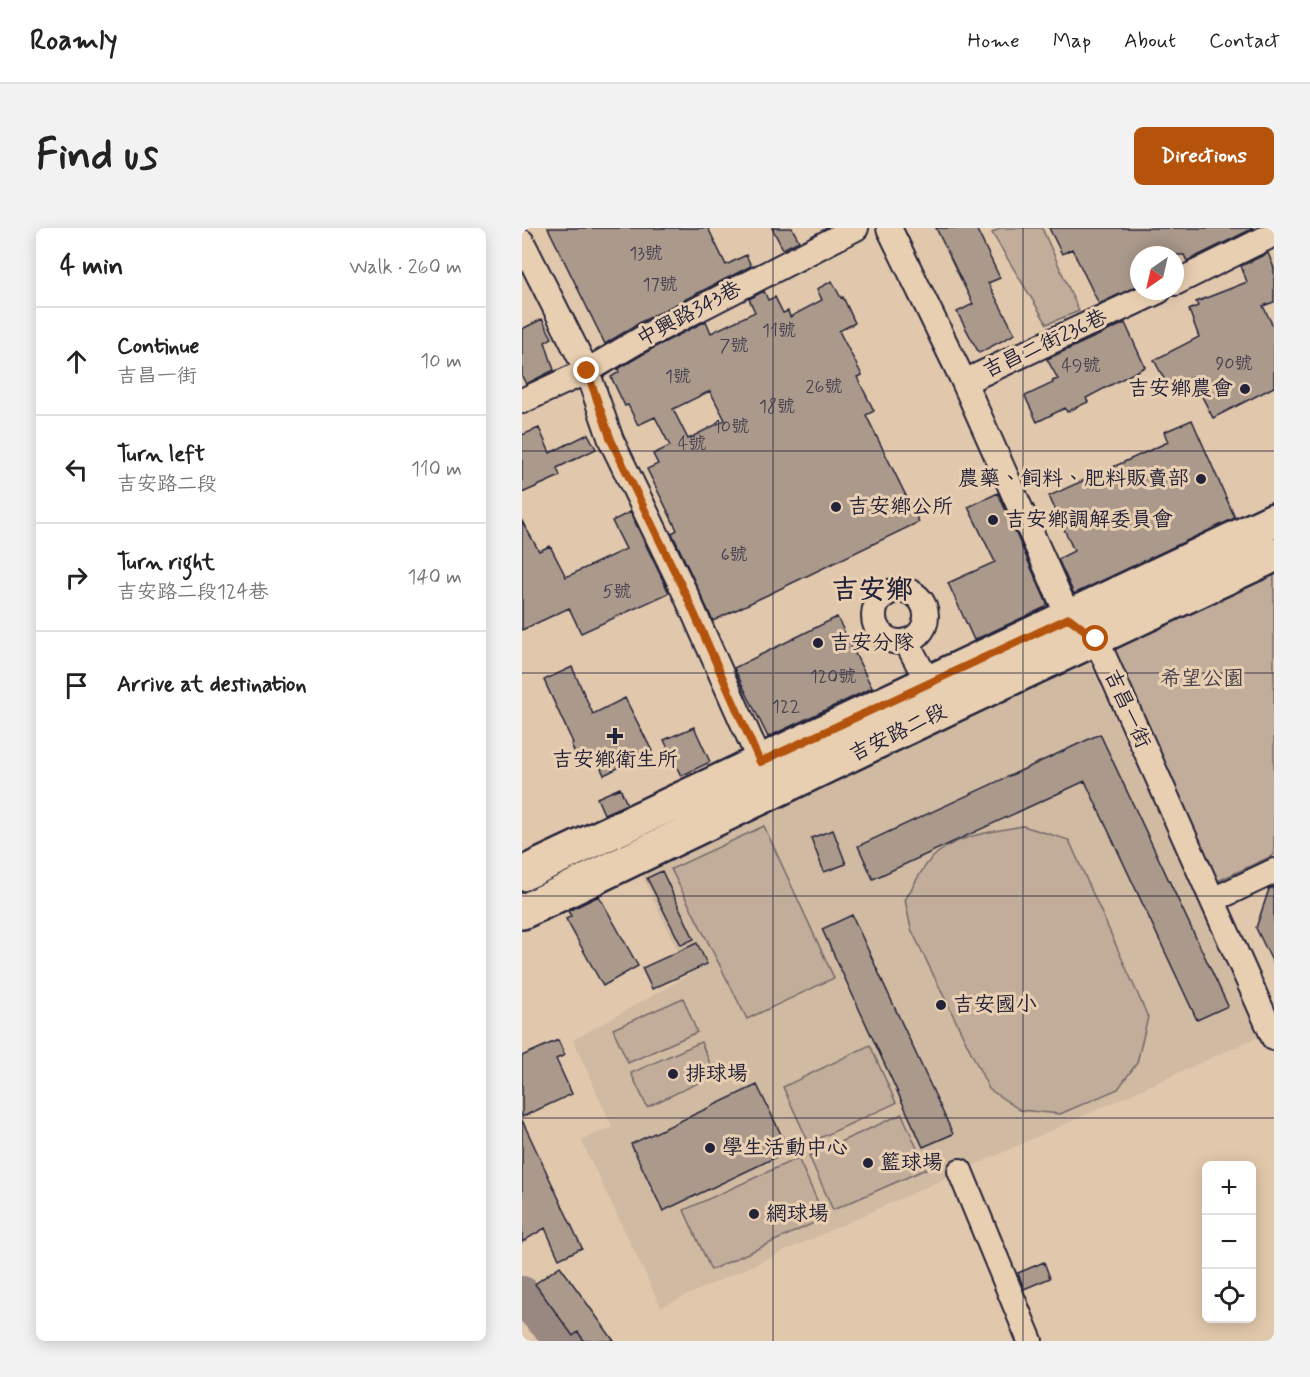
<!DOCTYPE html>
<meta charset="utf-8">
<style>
body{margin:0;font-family:Mynerve,"LXGW WenKai TC",sans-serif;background:#f2f2f2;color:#222}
.controls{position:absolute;right:18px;bottom:18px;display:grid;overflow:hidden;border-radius:9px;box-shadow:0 3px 15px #0003}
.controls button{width:54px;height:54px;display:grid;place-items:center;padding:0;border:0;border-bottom:2px solid #e0e0e0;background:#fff;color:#222;font:30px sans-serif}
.compass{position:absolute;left:608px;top:18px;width:54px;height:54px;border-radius:50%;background:#fff;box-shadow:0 3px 15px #0003;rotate:214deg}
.stop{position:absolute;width:18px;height:18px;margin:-14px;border:4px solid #b45309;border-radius:50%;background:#fff}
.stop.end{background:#b45309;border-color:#fff;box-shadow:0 2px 6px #0008}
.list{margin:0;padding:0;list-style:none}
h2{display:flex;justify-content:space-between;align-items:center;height:78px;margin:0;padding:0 24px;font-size:26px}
h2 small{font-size:20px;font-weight:400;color:#767676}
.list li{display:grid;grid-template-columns:39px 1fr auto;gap:18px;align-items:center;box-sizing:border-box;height:108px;padding:0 24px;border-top:2px solid #e0e0e0}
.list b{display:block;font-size:22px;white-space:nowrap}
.list p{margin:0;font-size:20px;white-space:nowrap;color:#767676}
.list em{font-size:20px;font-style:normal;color:#767676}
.icon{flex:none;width:33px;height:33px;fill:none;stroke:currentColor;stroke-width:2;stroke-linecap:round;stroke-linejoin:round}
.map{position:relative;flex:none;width:752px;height:1113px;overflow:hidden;border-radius:9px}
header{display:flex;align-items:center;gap:36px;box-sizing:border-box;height:84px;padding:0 30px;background:#fff;border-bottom:2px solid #e0e0e0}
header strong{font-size:28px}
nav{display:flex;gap:33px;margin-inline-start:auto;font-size:21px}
.intro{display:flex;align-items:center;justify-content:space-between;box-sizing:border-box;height:144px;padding:0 36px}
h1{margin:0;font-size:42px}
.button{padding:15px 27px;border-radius:9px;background:#b45309;color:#fff;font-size:21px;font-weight:700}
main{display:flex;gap:36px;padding:0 36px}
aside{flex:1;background:#fff;border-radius:9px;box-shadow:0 3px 15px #0003}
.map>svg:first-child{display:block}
.built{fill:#d1baa2}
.green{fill:#c1ad9a;stroke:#72686a;stroke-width:1.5}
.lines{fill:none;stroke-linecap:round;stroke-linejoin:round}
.river{stroke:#988881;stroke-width:38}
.building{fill:#ab9a8c;stroke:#22223b;stroke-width:1.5;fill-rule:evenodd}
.minor-casing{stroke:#22223b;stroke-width:28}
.primary-casing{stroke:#22223b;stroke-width:38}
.minor{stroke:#e9cfb1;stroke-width:24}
.primary{stroke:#e9cfb1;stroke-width:33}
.route{stroke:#b45309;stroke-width:8}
.grid{fill:none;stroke:#22223b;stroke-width:1.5;stroke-opacity:0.55}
.poi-dot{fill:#22223b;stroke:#e9cfb1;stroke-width:2}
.labels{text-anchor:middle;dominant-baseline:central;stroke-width:6;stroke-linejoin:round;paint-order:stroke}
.number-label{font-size:18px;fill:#44404f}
.street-label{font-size:21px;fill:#22223b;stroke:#e9cfb1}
.poi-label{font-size:21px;fill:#22223b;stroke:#e9cfb1;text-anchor:start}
.park-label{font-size:21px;fill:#423e4e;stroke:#e9cfb1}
.district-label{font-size:27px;font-weight:bold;fill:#22223b;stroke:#e9cfb1}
</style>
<header>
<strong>Roamly</strong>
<nav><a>Home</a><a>Map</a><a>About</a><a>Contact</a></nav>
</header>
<div class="intro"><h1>Find us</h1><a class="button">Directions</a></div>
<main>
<aside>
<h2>4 min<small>Walk · 260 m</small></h2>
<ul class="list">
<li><svg class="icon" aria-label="ahead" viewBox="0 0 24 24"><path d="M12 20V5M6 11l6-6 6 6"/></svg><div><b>Continue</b><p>吉昌一街</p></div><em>10 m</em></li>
<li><svg class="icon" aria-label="left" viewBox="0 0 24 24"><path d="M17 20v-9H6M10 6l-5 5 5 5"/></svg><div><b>Turn left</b><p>吉安路二段</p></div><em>110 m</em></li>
<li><svg class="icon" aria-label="right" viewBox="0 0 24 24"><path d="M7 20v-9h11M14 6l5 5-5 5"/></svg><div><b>Turn right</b><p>吉安路二段124巷</p></div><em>140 m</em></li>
<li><svg class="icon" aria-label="arrive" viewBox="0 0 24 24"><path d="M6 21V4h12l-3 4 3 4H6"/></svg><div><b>Arrive at destination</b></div></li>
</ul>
</aside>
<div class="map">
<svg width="752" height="1113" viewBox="0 0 752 1113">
<rect width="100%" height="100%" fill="#e1c8ac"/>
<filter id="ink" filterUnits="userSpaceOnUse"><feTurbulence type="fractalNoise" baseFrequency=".0167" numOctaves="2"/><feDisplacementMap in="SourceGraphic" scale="12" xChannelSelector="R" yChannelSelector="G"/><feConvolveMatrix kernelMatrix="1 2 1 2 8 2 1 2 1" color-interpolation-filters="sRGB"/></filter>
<g filter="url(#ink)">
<path class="built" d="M 566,431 L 738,808 L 139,1079 L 59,912 L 90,899 L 51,812 L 167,747 L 119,645 Z"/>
<path class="green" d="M 478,0 L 520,0 L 557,83 L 525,96 L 470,5 Z
M 752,334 L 752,627 L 696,653 L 583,414 Z
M 242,598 L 312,750 L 225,791 L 149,641 Z
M 501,598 L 547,612 L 626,789 L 615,835 L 596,861 L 538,886 L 498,882 L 467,861 L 389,701 L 383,672 C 391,659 398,643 408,632 C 431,607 470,604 501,598 Z
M 161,770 L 175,804 L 106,835 L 91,801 Z
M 179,814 L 193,847 L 125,879 L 109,845 Z
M 348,817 L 374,875 L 287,915 L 261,859 Z
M 380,886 L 404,941 L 311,982 L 287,928 Z
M 276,930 L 303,990 L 189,1042 L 162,982 Z"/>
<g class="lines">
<path class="river" d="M 0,1067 L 43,1113"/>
</g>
<path class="building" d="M 26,0 L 186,0 L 204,37 L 224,27 L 229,38 L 119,94 L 83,116 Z
M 250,0 L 270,0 L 277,13 L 261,21 Z
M 414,0 L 454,0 L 478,50 L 466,55 L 493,106 L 457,125 L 435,84 L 451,76 Z
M 527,0 L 732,0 L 665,33 L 662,27 L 617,27 L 617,57 L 577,76 L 550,21 L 540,26 Z
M 746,25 L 752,40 L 752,74 L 741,78 L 752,100 L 752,159 L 691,190 L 670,149 L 647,160 L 632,132 L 677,109 L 667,82 L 676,78 L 674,74 L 725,54 L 719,38 Z
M 310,53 L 319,70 L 321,69 L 333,95 L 317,103 L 340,147 L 335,149 L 352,183 L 344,187 L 397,294 L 191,393 L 150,305 L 155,302 L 125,241 L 136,236 L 131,226 L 148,218 L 133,189 L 116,197 L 106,177 L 103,178 L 89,149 L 97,144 L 96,141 L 133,119 L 184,93 L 189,105 L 233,84 L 227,71 L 242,63 L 246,72 L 253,69 L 261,85 L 266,83 L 268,89 L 300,72 L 295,61 ZM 188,163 L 203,192 L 166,211 L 151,181 Z
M 20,91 L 30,110 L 23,114 L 32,142 L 4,156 L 0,148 L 0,101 Z
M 603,95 L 623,139 L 564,170 L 566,174 L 545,184 L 543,180 L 515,194 L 503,168 L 531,155 L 530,153 L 536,151 L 525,131 Z
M 670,192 L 713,290 L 552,366 L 536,331 L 552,323 L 527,268 L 646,214 L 642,204 Z
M 17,200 L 28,225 L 66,206 L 74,221 L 35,240 L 38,248 L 0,265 L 0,207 Z
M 476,265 L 526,378 L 452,412 L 426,355 L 473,334 L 446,279 Z
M 108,284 L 147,365 L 59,405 L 47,380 L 0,402 L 0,293 L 17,323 L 28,318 L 44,349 L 104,321 L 90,293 Z
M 315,389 L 350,460 L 246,509 L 212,440 Z
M 50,439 L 71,486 L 103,470 L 130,523 L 82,547 L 74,529 L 58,536 L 49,516 L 51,515 L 22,452 Z
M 172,499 L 188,534 L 159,548 L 142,512 Z
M 578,506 L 706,778 L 675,792 L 563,553 L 351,651 L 336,618 Z
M 98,560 L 105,576 L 82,586 L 75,570 Z
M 311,602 L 324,636 L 302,644 L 289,610 Z
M 140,643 L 172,711 L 159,717 L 125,650 Z
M 752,659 L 752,737 L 734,700 L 747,661 Z
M 77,668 L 116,738 L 81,758 L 44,691 L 49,688 L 46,683 Z
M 330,687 L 431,906 L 401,919 L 300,701 Z
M 175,715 L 185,736 L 130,761 L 120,740 Z
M 36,812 L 43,827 L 34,831 L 50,866 L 0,889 L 0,828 Z
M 235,857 L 267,923 L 141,983 L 109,916 Z
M 0,892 L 60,1020 L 37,1031 L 23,1000 L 0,1014 Z
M 522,1034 L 528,1050 L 502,1061 L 496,1045 Z
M 38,1038 L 92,1113 L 62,1113 L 56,1104 L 51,1108 L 13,1056 Z"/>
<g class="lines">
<g class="minor-casing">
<path id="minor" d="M 367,0 L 442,154 L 547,390 L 574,411 L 752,810
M 0,14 L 65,143 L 89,212 L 164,367 L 245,549
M 653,55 L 752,6
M 442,154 L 637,63
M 0,173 L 65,143 L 126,107 L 334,0
M352 388a26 26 0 1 1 52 0a26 26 0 1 1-52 0Z
M 384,413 L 414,469
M 691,672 L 752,643
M 438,943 L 508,1113"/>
</g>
<g class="primary-casing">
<path id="primary" d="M 0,646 L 752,292
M 0,684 L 421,482 L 752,327"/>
</g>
<use href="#minor" class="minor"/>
<use href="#primary" class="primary"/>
</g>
</g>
<g class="lines" filter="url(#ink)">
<path class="route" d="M 65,143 L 89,212 L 164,367 L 238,534 L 547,390 L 574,411"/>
</g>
<path class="grid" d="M 251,0 L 251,1113M 501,0 L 501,1113M 0,223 L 752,223M 0,445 L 752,445M 0,668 L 752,668M 0,890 L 752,890"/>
<g class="poi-dot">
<circle cx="723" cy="161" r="6"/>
<circle cx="679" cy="251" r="6"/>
<circle cx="314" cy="279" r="6"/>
<circle cx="471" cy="292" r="6"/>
<circle cx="296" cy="415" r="6"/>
<path d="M90 499h6v6h6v6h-6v6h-6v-6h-6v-6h6z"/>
<circle cx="419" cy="777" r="6"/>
<circle cx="151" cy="846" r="6"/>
<circle cx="188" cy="920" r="6"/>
<circle cx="346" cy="935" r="6"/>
<circle cx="232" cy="986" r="6"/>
</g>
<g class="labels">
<g class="number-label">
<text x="124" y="26">13號</text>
<text x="138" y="57">17號</text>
<text x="257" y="103">11號</text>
<text x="212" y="118">7號</text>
<text x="712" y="136">90號</text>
<text x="559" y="138">49號</text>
<text x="156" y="149">1號</text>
<text x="302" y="159">26號</text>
<text x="255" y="179">18號</text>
<text x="209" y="199">10號</text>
<text x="170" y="216">4號</text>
<text x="212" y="327">6號</text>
<text x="95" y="364">5號</text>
<text x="311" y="449">120號</text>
<text x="264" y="479">122</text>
</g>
<g class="street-label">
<text transform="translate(167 86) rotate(-28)">中興路343巷</text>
<text transform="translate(523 116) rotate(-25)">吉昌二街236巷</text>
<text transform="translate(605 481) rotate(66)">吉昌一街</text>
<text transform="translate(376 505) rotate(-26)">吉安路二段</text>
</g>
<g class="poi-label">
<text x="711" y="161" text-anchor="end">吉安鄉農會</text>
<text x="667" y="251" text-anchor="end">農藥、飼料、肥料販賣部</text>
<text x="326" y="279">吉安鄉公所</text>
<text x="483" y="292">吉安鄉調解委員會</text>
<text x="308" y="415">吉安分隊</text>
<text x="93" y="532" text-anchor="middle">吉安鄉衛生所</text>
<text x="431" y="777">吉安國小</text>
<text x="163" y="846">排球場</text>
<text x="200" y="920">學生活動中心</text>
<text x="358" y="935">籃球場</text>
<text x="244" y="986">網球場</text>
</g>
<g class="park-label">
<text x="680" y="451">希望公園</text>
</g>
<g class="district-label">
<text x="350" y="362">吉安鄉</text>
</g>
</g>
</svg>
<div class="controls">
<button>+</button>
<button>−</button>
<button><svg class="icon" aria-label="locate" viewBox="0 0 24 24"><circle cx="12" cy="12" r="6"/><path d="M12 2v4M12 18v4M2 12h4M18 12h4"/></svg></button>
</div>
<svg class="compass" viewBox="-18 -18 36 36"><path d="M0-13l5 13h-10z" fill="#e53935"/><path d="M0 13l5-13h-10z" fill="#767676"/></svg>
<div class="stop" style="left:574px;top:411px"></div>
<div class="stop end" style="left:65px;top:143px"></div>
</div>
</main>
